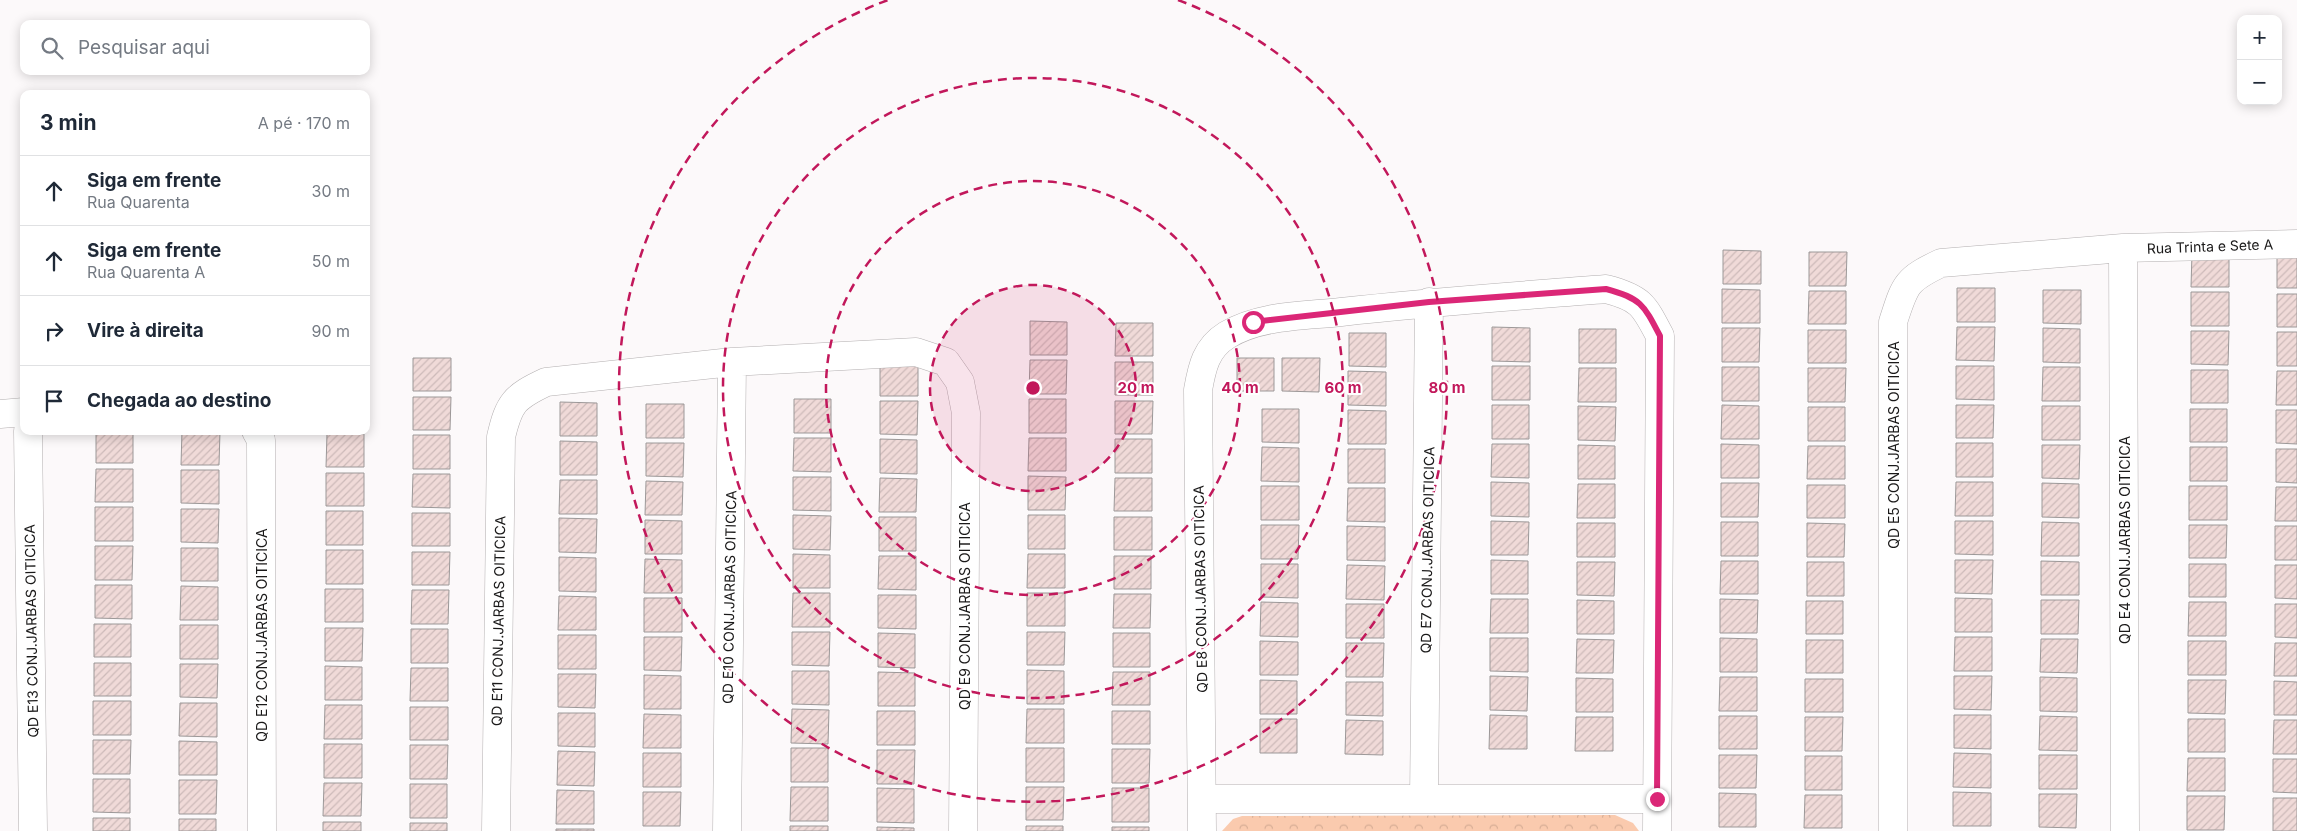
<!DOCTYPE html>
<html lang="pt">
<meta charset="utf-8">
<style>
body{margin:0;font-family:Inter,sans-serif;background:#f6f6f7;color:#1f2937}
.controls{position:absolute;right:15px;top:15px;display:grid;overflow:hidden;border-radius:10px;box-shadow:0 2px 12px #0003}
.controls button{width:45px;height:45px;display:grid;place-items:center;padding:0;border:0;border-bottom:1px solid #e0e1e3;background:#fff;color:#1f2937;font:25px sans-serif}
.stop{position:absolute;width:15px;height:15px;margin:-11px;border:4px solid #db2777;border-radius:50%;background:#fff}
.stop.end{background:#db2777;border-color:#fff;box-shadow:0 1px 5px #0008}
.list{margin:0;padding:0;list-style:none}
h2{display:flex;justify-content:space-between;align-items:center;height:65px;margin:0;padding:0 20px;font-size:21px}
h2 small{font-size:16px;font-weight:400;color:#747a83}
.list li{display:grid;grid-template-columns:32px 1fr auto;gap:15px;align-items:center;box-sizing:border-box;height:70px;padding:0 20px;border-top:1px solid #e0e1e3}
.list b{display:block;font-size:19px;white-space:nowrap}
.list p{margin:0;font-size:16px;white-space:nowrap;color:#747a83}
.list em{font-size:16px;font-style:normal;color:#747a83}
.icon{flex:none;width:28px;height:28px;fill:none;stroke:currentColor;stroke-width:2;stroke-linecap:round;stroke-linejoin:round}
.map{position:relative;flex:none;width:2297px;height:831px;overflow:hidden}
.search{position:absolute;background:#fff;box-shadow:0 2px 12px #0003;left:20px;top:20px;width:350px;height:55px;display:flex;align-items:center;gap:12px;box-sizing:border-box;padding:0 18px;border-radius:10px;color:#747a83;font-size:19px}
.panel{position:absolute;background:#fff;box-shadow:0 2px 12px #0003;left:20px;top:90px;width:350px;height:345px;border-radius:10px}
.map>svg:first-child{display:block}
.park{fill:url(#park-crowns)}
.building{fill:url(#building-hatch);stroke:#9c9898}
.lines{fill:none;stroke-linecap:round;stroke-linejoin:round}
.street-casing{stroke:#b3afb0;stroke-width:29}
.street{stroke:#fff;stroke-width:28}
.route{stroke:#db2777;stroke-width:6}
.ring{fill:none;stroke:#c2185b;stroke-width:2.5;stroke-dasharray:9 6}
.labels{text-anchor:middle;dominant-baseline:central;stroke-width:4;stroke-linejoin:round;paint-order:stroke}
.street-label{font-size:14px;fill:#1a1919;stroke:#fff}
.centre{fill:#c2185b;stroke:#fff;stroke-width:2.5}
.ring-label{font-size:15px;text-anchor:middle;font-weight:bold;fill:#c2185b;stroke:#fff;stroke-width:4;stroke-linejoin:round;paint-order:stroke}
</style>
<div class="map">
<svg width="2297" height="831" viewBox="0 0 2297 831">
<defs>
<pattern id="park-crowns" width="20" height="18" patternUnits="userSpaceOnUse" patternTransform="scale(1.25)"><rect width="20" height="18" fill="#facaae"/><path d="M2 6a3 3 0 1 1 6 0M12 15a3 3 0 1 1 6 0" fill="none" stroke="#d6ad95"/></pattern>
<pattern id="building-hatch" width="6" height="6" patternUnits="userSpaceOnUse" patternTransform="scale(1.25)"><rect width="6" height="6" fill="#f0dad8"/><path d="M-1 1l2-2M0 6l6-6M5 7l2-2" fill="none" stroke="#cdbab9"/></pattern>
</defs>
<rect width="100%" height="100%" fill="#fcf9fa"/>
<path class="park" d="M 1615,815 L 1633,823 L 1639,831 L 1222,831 L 1233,819 L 1242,816 Z"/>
<path class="building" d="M 1723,250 L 1761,251 L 1761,284 L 1723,284 Z
M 1809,252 L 1847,252 L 1846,286 L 1809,286 Z
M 2192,253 L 2229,253 L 2229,287 L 2191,287 Z
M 2277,255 L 2297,255 L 2297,288 L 2277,288 Z
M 1957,288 L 1995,288 L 1995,322 L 1957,322 Z
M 1722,289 L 1760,290 L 1760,323 L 1722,323 Z
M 2043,290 L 2081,290 L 2081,324 L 2043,323 Z
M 1809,291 L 1846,291 L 1846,324 L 1808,324 Z
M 2191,292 L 2229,292 L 2229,326 L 2191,326 Z
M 2277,294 L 2297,294 L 2297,327 L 2277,327 Z
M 1030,321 L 1067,322 L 1067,355 L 1030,355 Z
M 1116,323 L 1153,323 L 1153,356 L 1115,356 Z
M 1492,327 L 1530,328 L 1530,362 L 1492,361 Z
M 1957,327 L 1995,327 L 1994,361 L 1956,360 Z
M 1722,328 L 1760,328 L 1759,362 L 1722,362 Z
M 2043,328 L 2080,329 L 2080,363 L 2043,362 Z
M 1579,329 L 1616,329 L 1616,363 L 1579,363 Z
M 1808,330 L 1846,330 L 1846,363 L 1808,363 Z
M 2191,331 L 2229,331 L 2228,365 L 2191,364 Z
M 2277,332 L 2297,332 L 2297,366 L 2277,366 Z
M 1349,333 L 1386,333 L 1386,367 L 1349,366 Z
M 413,358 L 451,358 L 451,391 L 413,391 Z
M 1237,358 L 1274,358 L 1274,391 L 1237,391 Z
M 1282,358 L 1320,358 L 1319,392 L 1282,391 Z
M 1030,360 L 1067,360 L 1066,394 L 1029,394 Z
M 880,362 L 918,362 L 918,396 L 880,396 Z
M 1115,362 L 1153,362 L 1153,395 L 1115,395 Z
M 1492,366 L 1530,366 L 1530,400 L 1492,400 Z
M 1956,366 L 1994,366 L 1994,400 L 1956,399 Z
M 1722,367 L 1759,367 L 1759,401 L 1722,401 Z
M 2043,367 L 2080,367 L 2080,401 L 2042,401 Z
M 1579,368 L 1616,368 L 1616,402 L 1578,402 Z
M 1808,368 L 1846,368 L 1845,402 L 1808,402 Z
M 2191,370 L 2228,370 L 2228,403 L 2191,403 Z
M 1348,371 L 1386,372 L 1386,406 L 1348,405 Z
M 2277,371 L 2297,371 L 2297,405 L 2276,405 Z
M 413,397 L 451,397 L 450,430 L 413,430 Z
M 794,399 L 831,399 L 831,433 L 794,433 Z
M 1029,399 L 1066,399 L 1066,433 L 1029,433 Z
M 880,401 L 918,401 L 917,435 L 880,434 Z
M 1115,401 L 1153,401 L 1152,434 L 1115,434 Z
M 560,402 L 597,403 L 597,436 L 560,436 Z
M 646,404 L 684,404 L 684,438 L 646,438 Z
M 1492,405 L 1529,405 L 1529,439 L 1492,439 Z
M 1722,405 L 1759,406 L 1759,439 L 1721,439 Z
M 1956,405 L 1994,405 L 1993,438 L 1956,438 Z
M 1578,406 L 1616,407 L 1615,441 L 1578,440 Z
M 2042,406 L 2080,406 L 2080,440 L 2042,440 Z
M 1808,407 L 1845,407 L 1845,441 L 1808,441 Z
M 1262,409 L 1299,409 L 1299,443 L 1262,442 Z
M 2190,409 L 2227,409 L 2227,442 L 2190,442 Z
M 1348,410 L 1386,411 L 1386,444 L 1348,444 Z
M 2276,410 L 2297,410 L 2297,444 L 2276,443 Z
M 96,431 L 133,431 L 133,463 L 96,463 Z
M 182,431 L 220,431 L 219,465 L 181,465 Z
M 327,434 L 364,434 L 364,467 L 326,467 Z
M 413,435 L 450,435 L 450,469 L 413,469 Z
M 794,438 L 831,438 L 831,472 L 793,471 Z
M 1029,438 L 1066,438 L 1066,471 L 1028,471 Z
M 880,439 L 917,440 L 917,474 L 880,473 Z
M 1115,439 L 1152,439 L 1152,473 L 1115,473 Z
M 560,441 L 597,442 L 597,475 L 560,475 Z
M 646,443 L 684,443 L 683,477 L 646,476 Z
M 1956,443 L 1993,443 L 1993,477 L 1956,477 Z
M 1492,444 L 1529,444 L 1529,478 L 1491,477 Z
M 1721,444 L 1759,445 L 1759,478 L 1721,478 Z
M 1578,445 L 1615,446 L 1615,479 L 1578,479 Z
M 2042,445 L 2080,445 L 2079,479 L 2042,478 Z
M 1808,446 L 1845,446 L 1845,479 L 1807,479 Z
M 1262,447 L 1299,448 L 1299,482 L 1261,481 Z
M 2190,447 L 2227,447 L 2227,481 L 2190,481 Z
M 1348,449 L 1385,449 L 1385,483 L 1348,483 Z
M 2276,449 L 2297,449 L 2297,483 L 2276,482 Z
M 96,469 L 133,469 L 133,502 L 95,502 Z
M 181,470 L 219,470 L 219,504 L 181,503 Z
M 326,473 L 364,473 L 364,506 L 326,506 Z
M 413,474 L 450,474 L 450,508 L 412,507 Z
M 1028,476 L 1066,477 L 1065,510 L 1028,510 Z
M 793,477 L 831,477 L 831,511 L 793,510 Z
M 880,478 L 917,479 L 916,512 L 879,512 Z
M 1115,478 L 1152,478 L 1152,511 L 1114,511 Z
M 560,480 L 597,480 L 597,514 L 559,514 Z
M 646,481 L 683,482 L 682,515 L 645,515 Z
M 1491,482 L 1529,483 L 1529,517 L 1491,516 Z
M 1956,482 L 1993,482 L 1993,516 L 1955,516 Z
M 1721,483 L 1759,483 L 1758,517 L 1721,517 Z
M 2042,483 L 2079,484 L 2079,518 L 2042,517 Z
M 1578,484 L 1615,484 L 1615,518 L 1577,518 Z
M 1807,485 L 1845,485 L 1845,518 L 1807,518 Z
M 1261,486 L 1299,486 L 1299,520 L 1261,520 Z
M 2189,486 L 2227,486 L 2227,520 L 2189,520 Z
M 2276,487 L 2297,487 L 2297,521 L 2275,521 Z
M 1348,488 L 1385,488 L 1385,522 L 1347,521 Z
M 95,507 L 133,507 L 133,541 L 95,541 Z
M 181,509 L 219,509 L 218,543 L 181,542 Z
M 326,511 L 363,511 L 363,545 L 326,545 Z
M 412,513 L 450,513 L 450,546 L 412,546 Z
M 793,515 L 831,516 L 830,550 L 793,549 Z
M 1028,515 L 1065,515 L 1065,549 L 1028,549 Z
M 879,517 L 916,517 L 916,551 L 879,551 Z
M 1114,517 L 1152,517 L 1152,550 L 1114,550 Z
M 559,518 L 597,519 L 596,553 L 559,552 Z
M 645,520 L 682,521 L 682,554 L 645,554 Z
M 1491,521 L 1529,522 L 1528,555 L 1491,555 Z
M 1955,521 L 1993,521 L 1993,555 L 1955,554 Z
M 1721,522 L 1758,522 L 1758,556 L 1721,556 Z
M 2042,522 L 2079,523 L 2079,556 L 2041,556 Z
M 1577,523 L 1615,523 L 1615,557 L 1577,557 Z
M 1807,523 L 1845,524 L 1844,557 L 1807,557 Z
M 1261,525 L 1299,525 L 1298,559 L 1261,559 Z
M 2189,525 L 2227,525 L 2226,558 L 2189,558 Z
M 1347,526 L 1385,527 L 1385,561 L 1347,560 Z
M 2275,526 L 2297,526 L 2297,560 L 2275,560 Z
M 95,546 L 133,546 L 132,580 L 95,580 Z
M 181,548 L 218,548 L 218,581 L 181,581 Z
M 326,550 L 363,550 L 363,584 L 326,584 Z
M 412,552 L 450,552 L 449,585 L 412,585 Z
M 793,554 L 830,555 L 830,588 L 793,588 Z
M 1028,554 L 1065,554 L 1065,588 L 1027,588 Z
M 879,556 L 916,556 L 916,590 L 878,589 Z
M 1114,556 L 1151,556 L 1151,589 L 1114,589 Z
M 559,557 L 596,558 L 596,592 L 559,591 Z
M 645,559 L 682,560 L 682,593 L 644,593 Z
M 1491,560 L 1528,561 L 1528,594 L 1491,594 Z
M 1955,560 L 1993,560 L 1992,594 L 1955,593 Z
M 1721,561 L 1758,561 L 1758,594 L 1720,594 Z
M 2041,561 L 2079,562 L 2079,595 L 2041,595 Z
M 1577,562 L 1615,562 L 1614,596 L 1577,595 Z
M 1807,562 L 1844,562 L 1844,596 L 1807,596 Z
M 1261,564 L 1298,564 L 1298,598 L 1261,597 Z
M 2189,564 L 2226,564 L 2226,597 L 2189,597 Z
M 1347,565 L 1385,566 L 1384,600 L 1346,599 Z
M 2275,565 L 2297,565 L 2297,599 L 2275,598 Z
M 95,585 L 132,585 L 132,619 L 95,618 Z
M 181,586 L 218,587 L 218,620 L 180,620 Z
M 325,589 L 363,589 L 363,622 L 325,622 Z
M 412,590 L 449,590 L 448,624 L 411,624 Z
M 793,593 L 830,593 L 830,627 L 792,627 Z
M 1027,593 L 1065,593 L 1065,626 L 1027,626 Z
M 1114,594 L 1151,594 L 1150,628 L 1113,628 Z
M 878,595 L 916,595 L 916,629 L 878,628 Z
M 559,596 L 596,597 L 596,630 L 558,630 Z
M 644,598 L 682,598 L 682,632 L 644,632 Z
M 1955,598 L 1992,599 L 1992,632 L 1955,632 Z
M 1491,599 L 1528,599 L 1528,633 L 1490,633 Z
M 1720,599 L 1758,600 L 1757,633 L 1720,633 Z
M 1577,600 L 1614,601 L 1614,634 L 1577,634 Z
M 2041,600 L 2079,600 L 2078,634 L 2041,634 Z
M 1806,601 L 1843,601 L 1843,634 L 1806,634 Z
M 1261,602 L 1298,603 L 1298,637 L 1260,636 Z
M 2189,602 L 2226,602 L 2226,636 L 2188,636 Z
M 1346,604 L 1384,604 L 1384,638 L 1346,638 Z
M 2275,604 L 2297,604 L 2297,638 L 2275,637 Z
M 94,624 L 131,624 L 131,657 L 94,657 Z
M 180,625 L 218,625 L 218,659 L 180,659 Z
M 325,628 L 363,628 L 362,661 L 325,661 Z
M 411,629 L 448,629 L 448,663 L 411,663 Z
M 792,632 L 830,632 L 829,666 L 792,665 Z
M 1027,632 L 1065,632 L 1064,665 L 1027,665 Z
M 878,633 L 915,634 L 915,668 L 878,667 Z
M 1113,633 L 1150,633 L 1150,667 L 1113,667 Z
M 558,635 L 596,635 L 596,669 L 558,669 Z
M 644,637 L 682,637 L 681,671 L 644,670 Z
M 1955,637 L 1992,637 L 1992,671 L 1954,671 Z
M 1490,638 L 1528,638 L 1528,672 L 1490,671 Z
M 1720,638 L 1757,639 L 1757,672 L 1720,672 Z
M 1577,639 L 1614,640 L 1613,673 L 1576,673 Z
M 2041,639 L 2078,639 L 2077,673 L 2040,672 Z
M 1806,640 L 1843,640 L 1843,673 L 1806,673 Z
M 1260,641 L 1298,642 L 1298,675 L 1260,675 Z
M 2188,641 L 2226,641 L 2226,675 L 2188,675 Z
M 1346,643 L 1384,643 L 1383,677 L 1346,677 Z
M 2275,643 L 2297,643 L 2297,676 L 2274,676 Z
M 94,663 L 131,663 L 131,696 L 94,696 Z
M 180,664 L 218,664 L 217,698 L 180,697 Z
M 325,666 L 362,667 L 362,700 L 325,700 Z
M 411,668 L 448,668 L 448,701 L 410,701 Z
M 1027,670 L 1064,671 L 1064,704 L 1027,704 Z
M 792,671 L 829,671 L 829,705 L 792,704 Z
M 878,672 L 915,673 L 915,706 L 878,706 Z
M 1113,672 L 1150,672 L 1150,705 L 1112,705 Z
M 558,674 L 596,674 L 595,708 L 558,707 Z
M 644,675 L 681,676 L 681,709 L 644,709 Z
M 1490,676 L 1528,677 L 1527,711 L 1490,710 Z
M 1954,676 L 1992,676 L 1991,710 L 1954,709 Z
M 1720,677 L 1757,677 L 1757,711 L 1719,711 Z
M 2040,677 L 2077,678 L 2077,712 L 2040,711 Z
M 1576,678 L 1613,679 L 1613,712 L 1576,712 Z
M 1805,679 L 1843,679 L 1843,712 L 1805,712 Z
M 1260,680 L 1297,681 L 1297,714 L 1260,714 Z
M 2188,680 L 2226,680 L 2225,714 L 2188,713 Z
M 2274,681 L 2297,682 L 2297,715 L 2274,715 Z
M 1346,682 L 1383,682 L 1383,716 L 1346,715 Z
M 93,701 L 131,701 L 131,735 L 93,735 Z
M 180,703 L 217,703 L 217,737 L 179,736 Z
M 325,705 L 362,705 L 362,739 L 324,739 Z
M 410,707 L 448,707 L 448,740 L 410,740 Z
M 792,709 L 829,710 L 828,744 L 791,743 Z
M 1027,709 L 1064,709 L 1064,743 L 1026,743 Z
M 877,711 L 915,711 L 915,745 L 877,745 Z
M 1112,711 L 1150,711 L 1150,744 L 1112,744 Z
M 558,713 L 595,713 L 595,747 L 558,746 Z
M 644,714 L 681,715 L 681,748 L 643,748 Z
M 1490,715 L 1527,716 L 1527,749 L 1489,749 Z
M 1954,715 L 1991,715 L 1991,749 L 1954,748 Z
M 1719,716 L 1757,716 L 1757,749 L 1719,749 Z
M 2040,716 L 2077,717 L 2077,751 L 2039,750 Z
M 1576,717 L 1613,717 L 1613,751 L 1575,751 Z
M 1805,717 L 1843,717 L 1842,751 L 1805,751 Z
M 1260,719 L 1297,719 L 1297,753 L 1260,753 Z
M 2188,719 L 2225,719 L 2225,752 L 2188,752 Z
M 1346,720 L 1383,721 L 1383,755 L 1345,754 Z
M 2274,720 L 2297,720 L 2297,754 L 2273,754 Z
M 93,740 L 131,740 L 130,774 L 93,774 Z
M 179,741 L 217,742 L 217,775 L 179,775 Z
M 324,744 L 362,744 L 362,778 L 324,778 Z
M 410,745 L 448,745 L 447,779 L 410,779 Z
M 791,748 L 828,748 L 828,782 L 791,782 Z
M 1026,748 L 1064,748 L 1064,782 L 1026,782 Z
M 1112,749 L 1150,749 L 1149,783 L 1112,783 Z
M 877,750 L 915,750 L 914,784 L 877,784 Z
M 558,751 L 595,752 L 594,786 L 557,785 Z
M 643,753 L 681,753 L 681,787 L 643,787 Z
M 1954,753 L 1991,754 L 1991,788 L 1953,787 Z
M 1719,755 L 1757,755 L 1756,788 L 1719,788 Z
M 2039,755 L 2077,755 L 2077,789 L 2039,789 Z
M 1805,756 L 1842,756 L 1842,790 L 1805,790 Z
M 2188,758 L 2225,758 L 2225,791 L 2187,791 Z
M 2273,759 L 2297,759 L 2297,793 L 2273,792 Z
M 93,779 L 130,779 L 130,813 L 93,812 Z
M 179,780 L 217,780 L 216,814 L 179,814 Z
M 324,783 L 362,783 L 361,816 L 323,816 Z
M 410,784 L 447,784 L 447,818 L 410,818 Z
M 791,787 L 828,787 L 828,821 L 790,821 Z
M 1026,787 L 1064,787 L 1063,820 L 1026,820 Z
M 877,788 L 914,789 L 914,823 L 877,822 Z
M 1112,788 L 1149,788 L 1149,822 L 1112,822 Z
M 557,790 L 594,791 L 594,824 L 556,824 Z
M 643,792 L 681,792 L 680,826 L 643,826 Z
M 1953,792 L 1991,793 L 1991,826 L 1953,826 Z
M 1719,793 L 1756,794 L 1756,827 L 1719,827 Z
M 2039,794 L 2077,794 L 2076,828 L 2039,827 Z
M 1805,795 L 1842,795 L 1842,828 L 1804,828 Z
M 2187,796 L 2225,796 L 2224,830 L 2187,830 Z
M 2273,798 L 2297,798 L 2297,831 L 2273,831 Z
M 93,818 L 130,818 L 130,831 L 93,831 Z
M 179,819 L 216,819 L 216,831 L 179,831 Z
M 323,822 L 361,822 L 361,831 L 323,831 Z
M 410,823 L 447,823 L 447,831 L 410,831 Z
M 790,826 L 828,826 L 828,831 L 790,831 Z
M 1026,826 L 1063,826 L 1063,831 L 1026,831 Z
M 877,827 L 914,828 L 914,831 L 877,831 Z
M 1112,827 L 1149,827 L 1149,831 L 1112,831 Z
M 556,829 L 594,829 L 594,831 L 556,831 Z"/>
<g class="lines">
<g class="street-casing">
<path id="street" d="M 2123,248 L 2125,831
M 0,414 L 24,412
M 28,431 L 33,831
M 256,431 L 261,440 L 262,831
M 1203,799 L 1657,799
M 1424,799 L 1429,302
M 496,831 L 501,437 C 509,403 514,397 546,382 L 732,362 L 916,352 L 946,362 L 960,382 L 966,413 L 963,831
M 727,831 L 732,362
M 1202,831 L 1198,390 C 1202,367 1206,348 1227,335 C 1260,315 1303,316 1341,312 C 1429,302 1518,296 1606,289 C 1641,298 1644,305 1660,336 L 1657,831
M 1893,831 L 1893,322 C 1905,285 1905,280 1941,263 L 2123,248 L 2297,244"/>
</g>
<use href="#street" class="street"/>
</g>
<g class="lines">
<path class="route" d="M 1253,322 L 1429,302 L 1606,289 C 1641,298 1644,305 1660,336 L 1657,799"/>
</g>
<circle cx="1033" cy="388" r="103" fill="#c2185b" fill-opacity=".12"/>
<g class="ring">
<circle cx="1033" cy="388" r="103"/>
<circle cx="1033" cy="388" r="207"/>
<circle cx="1033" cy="388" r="310"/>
<path d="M1178 0A414 414 0 1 1 888 0"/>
</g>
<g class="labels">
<g class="street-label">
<text transform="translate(2210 246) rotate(-2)">Rua Trinta e Sete A</text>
<text transform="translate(1893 445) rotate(-90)">QD E5 CONJ.JARBAS OITICICA</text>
<text transform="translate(2124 540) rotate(-90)">QD E4 CONJ.JARBAS OITICICA</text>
<text transform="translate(1427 550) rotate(-89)">QD E7 CONJ.JARBAS OITICICA</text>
<text transform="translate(1200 589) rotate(-91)">QD E8 CONJ.JARBAS OITICICA</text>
<text transform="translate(729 597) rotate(-89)">QD E10 CONJ.JARBAS OITICICA</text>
<text transform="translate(964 606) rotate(-90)">QD E9 CONJ.JARBAS OITICICA</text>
<text transform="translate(498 621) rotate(-89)">QD E11 CONJ.JARBAS OITICICA</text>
<text transform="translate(31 631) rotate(-91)">QD E13 CONJ.JARBAS OITICICA</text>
<text transform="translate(261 635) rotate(-90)">QD E12 CONJ.JARBAS OITICICA</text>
</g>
</g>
<circle cx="1033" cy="388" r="8" class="centre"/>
<g class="ring-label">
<text x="1136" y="393">20 m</text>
<text x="1240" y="393">40 m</text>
<text x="1343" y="393">60 m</text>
<text x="1447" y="393">80 m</text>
</g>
</svg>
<div class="controls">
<button>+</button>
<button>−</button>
</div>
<div class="stop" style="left:1253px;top:322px"></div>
<div class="stop end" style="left:1657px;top:799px"></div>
<div class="search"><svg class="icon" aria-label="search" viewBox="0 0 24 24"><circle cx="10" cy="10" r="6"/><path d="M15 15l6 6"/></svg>Pesquisar aqui</div>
<section class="panel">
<h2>3 min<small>A pé · 170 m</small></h2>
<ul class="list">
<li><svg class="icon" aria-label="ahead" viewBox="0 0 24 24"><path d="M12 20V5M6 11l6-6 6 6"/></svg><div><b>Siga em frente</b><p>Rua Quarenta</p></div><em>30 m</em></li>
<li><svg class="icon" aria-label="ahead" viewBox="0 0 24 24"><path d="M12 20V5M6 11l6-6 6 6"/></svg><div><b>Siga em frente</b><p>Rua Quarenta A</p></div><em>50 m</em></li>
<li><svg class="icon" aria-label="right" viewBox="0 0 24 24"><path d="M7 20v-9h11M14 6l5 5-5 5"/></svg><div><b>Vire à direita</b></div><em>90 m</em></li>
<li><svg class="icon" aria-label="arrive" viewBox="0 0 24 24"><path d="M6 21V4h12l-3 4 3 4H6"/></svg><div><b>Chegada ao destino</b></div></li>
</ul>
</section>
</div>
